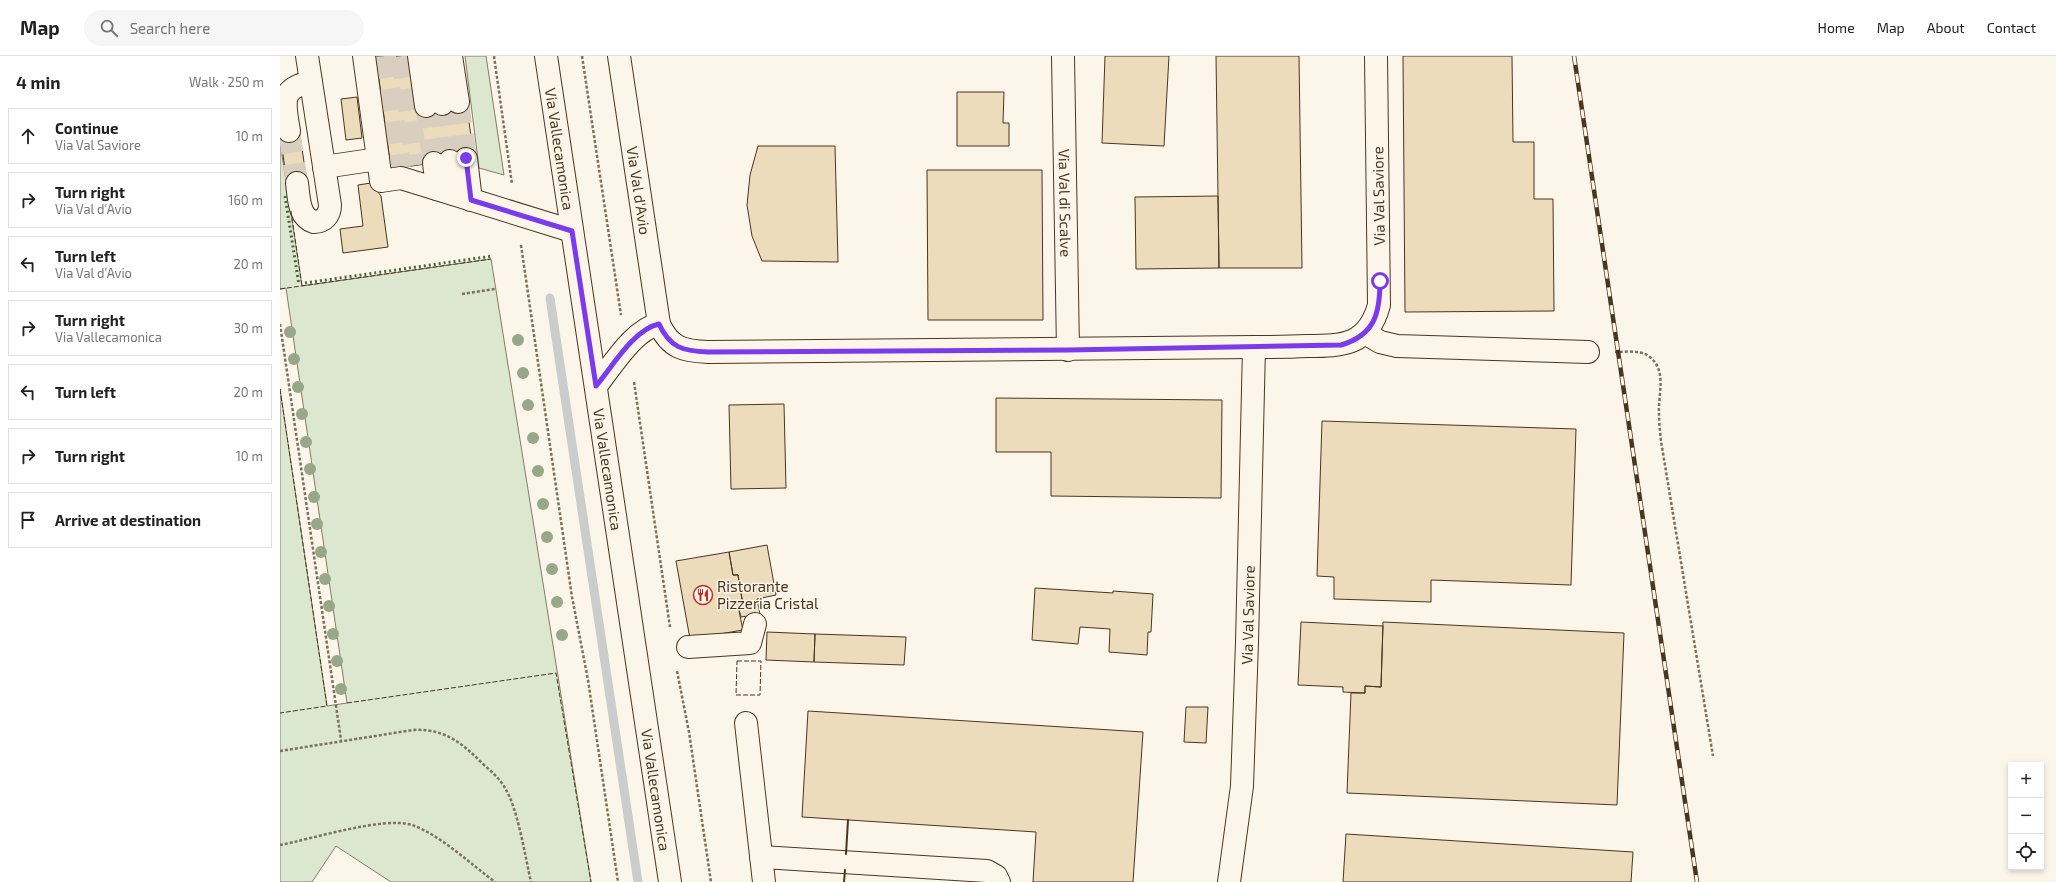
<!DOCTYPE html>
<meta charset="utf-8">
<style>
body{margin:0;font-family:"Exo 2",sans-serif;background:#f6f6f6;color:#222}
.controls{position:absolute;right:12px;bottom:12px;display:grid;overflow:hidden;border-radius:0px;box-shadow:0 2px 6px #0003}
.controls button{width:36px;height:36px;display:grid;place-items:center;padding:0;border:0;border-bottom:1px solid #e0e0e0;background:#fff;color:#222;font:20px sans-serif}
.stop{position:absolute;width:12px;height:12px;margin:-9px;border:3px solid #7c3aed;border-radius:50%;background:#fff}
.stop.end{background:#7c3aed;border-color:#fff;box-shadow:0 1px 4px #0008}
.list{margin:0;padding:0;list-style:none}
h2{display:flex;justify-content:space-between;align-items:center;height:52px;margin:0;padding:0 16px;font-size:17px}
h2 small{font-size:13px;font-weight:400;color:#767676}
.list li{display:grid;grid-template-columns:26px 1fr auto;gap:12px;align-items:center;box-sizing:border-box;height:56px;margin:0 8px 8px;padding:0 8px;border:1px solid #e0e0e0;border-radius:0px}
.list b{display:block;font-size:15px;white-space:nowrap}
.list p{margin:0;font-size:13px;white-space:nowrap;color:#767676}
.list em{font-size:13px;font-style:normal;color:#767676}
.icon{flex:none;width:22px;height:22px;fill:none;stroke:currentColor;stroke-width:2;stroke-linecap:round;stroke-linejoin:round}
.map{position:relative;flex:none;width:1776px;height:826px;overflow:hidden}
header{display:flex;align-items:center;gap:24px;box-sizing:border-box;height:56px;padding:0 20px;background:#fff;border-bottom:1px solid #e0e0e0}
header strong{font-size:19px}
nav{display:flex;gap:22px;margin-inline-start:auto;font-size:14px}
.search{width:280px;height:36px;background:#f6f6f6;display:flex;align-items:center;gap:10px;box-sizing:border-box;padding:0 14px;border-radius:22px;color:#767676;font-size:15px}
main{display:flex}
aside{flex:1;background:#fff}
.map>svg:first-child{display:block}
.green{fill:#dce7d0;stroke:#887966}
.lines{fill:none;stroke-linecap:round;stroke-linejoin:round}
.stream{stroke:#c9cecd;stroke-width:9}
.building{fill:#ecdcbc;stroke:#4a3520}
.minor-tunnel{stroke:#d8cfc1;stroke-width:22;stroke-dasharray:22 11;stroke-linecap:butt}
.minor-casing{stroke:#4a3520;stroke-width:24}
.major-casing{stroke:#4a3520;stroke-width:24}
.path{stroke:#7f6f5c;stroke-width:2.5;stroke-dasharray:3 2;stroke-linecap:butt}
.minor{stroke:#fbf6e9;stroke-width:22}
.major{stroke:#fbf6e9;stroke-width:22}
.rail-casing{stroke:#4a3520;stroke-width:4.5}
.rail{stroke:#fbf6e9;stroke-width:3;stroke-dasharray:9;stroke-linecap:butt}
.hedge{stroke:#436837;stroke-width:3;stroke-dasharray:2 3;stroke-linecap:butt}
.fence{stroke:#4a3520;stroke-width:1;stroke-dasharray:5 2;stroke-linecap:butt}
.wall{stroke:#4a3520;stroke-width:2}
.tree{fill:#96a887}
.route{stroke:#7c3aed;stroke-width:5}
.labels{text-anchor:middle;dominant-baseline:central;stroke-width:3;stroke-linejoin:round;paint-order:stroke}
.street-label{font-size:15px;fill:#4a3520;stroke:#fbf6e9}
.poi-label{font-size:15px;fill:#4a3520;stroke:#fbf6e9;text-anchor:start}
</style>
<header>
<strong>Map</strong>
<div class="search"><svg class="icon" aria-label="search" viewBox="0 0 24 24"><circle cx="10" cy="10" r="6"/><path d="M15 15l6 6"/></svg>Search here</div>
<nav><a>Home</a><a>Map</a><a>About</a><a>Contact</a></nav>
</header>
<main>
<aside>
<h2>4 min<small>Walk · 250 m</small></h2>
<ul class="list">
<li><svg class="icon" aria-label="ahead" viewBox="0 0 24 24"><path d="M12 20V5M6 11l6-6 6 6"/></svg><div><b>Continue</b><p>Via Val Saviore</p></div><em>10 m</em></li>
<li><svg class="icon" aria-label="right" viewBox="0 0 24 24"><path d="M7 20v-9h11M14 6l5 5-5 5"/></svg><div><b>Turn right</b><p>Via Val d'Avio</p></div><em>160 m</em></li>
<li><svg class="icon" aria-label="left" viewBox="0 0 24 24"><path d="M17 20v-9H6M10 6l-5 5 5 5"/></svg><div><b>Turn left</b><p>Via Val d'Avio</p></div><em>20 m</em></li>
<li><svg class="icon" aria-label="right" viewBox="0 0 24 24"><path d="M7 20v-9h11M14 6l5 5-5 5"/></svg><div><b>Turn right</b><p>Via Vallecamonica</p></div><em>30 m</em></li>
<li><svg class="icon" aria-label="left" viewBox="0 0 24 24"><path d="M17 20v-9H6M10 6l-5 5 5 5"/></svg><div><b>Turn left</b></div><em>20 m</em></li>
<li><svg class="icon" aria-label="right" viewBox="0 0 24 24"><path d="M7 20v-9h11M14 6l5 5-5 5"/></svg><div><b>Turn right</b></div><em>10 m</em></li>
<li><svg class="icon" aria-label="arrive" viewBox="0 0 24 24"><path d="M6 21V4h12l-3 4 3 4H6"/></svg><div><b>Arrive at destination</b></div></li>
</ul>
</aside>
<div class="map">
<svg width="1776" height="826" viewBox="0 0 1776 826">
<rect width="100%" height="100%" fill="#fbf6e9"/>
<path class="green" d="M 185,0 L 206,0 L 224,119 L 199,112 Z
M 0,86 L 22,230 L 211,203 L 311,826 L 111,826 L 56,790 L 32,826 L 0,826 L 0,333 L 47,650 L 67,647 L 6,232 L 0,233 Z"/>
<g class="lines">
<path class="stream" d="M 270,242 L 358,826"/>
</g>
<path class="building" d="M 131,0 L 186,45 L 194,101 L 111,113 L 96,1 Z
M 825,0 L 889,0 L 884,90 L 822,87 Z
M 936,0 L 1019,0 L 1022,212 L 939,212 Z
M 1123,0 L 1232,0 L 1233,86 L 1254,86 L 1254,143 L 1273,143 L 1274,255 L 1125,256 Z
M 677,36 L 724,36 L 723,67 L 729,67 L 729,90 L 677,90 Z
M 77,41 L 82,82 L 66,84 L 61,43 Z
M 19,73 L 27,126 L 7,129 L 0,76 Z
M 478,90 L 555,90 L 558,206 L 482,205 L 472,180 L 467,149 L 470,119 Z
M 647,114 L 762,114 L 763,264 L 648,264 Z
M 91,127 L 101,140 L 108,191 L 63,197 L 60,173 L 83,170 L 78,129 Z
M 938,140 L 939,212 L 856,213 L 855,141 Z
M 716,342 L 942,344 L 941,442 L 771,440 L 771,396 L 716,396 Z
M 504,348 L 506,432 L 451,433 L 449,349 Z
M 1042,365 L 1296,373 L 1291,529 L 1151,524 L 1151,546 L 1054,543 L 1054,521 L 1037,520 Z
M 487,489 L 496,539 L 477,543 L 480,558 L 461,561 L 458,550 L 463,549 L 458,519 L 453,519 L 449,496 Z
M 449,496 L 453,519 L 458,519 L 463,549 L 458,550 L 463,574 L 410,583 L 396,505 Z
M 755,532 L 833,537 L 833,535 L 873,538 L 871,576 L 868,576 L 867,599 L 829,596 L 830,573 L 800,571 L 798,588 L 752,584 Z
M 1021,566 L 1103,570 L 1101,631 L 1085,630 L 1085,637 L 1063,636 L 1063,631 L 1018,629 Z
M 1103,566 L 1344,577 L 1337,749 L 1067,737 L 1071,637 L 1085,637 L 1085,630 L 1101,631 Z
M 487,576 L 535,578 L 534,606 L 486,604 Z
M 535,578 L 626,581 L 624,609 L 534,606 Z
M 906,651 L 928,651 L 926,687 L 904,686 Z
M 528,655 L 863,676 L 853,826 L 753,826 L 756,776 L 522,761 Z
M 1066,778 L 1353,796 L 1351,826 L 1063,826 Z"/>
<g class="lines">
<path class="minor-tunnel" d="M 105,0 L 120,112
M 122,0 L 137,109
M 178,46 L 186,103
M 162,48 L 170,105
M 146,50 L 154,107
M 9,75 L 17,127"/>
<g class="minor-casing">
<g id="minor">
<path d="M 84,0 L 101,125 L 121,122 L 292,175"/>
<path d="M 139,0 L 146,50"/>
<path d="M 155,0 L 162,48"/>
<path d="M 171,0 L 178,46"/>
<path id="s1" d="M 339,0 L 379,268 C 390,292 403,295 428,296 L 974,291 C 992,291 1009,291 1027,290 C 1064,290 1088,289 1099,249 L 1096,0"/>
<path id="s2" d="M 783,0 L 788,294"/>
<path d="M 9,75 C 4,45 0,32 31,26"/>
<path d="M 186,103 L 191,144"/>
<path d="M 170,105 L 174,138"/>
<path d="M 154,107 L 157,133"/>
<path d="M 44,111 L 98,103"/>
<path d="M 17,127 C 19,141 18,161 34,166 C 44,166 50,159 50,149 L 27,0"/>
<path d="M 1085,277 L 1100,286 L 1117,290 L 1308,296"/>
<path d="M 316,330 C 332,310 354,273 379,268"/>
<path d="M 408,591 L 470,587 L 475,568"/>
<path d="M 466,667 L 484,826"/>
<path d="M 481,801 L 707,815 L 716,820 L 719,826"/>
<path id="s3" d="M 949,826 L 962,730 L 967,586 L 974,291"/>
</g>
</g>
<g class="major-casing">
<g id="major">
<path id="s4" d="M 266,0 L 390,826"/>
</g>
</g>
<path class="path" d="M 214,0 L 232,128
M 302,0 L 341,259
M 241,189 L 292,541 L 308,624 L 338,826
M 182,238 L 215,233
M 0,268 L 61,684
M 1335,296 C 1345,296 1358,294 1367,299 C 1388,312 1378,338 1379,357 C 1379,366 1380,376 1381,385 L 1433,700
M 354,326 L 390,571
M 397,615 L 409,676 L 431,826
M 0,695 L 133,674 C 165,672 183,688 204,709 C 212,716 220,723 225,732 C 238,753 245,800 251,826
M 0,789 C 32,783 104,760 132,769 C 159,778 192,809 215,826"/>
<use href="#minor" class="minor"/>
<use href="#major" class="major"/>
<g class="rail-casing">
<path id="rail" d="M 1294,0 L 1417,826"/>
</g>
<use href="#rail" class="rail"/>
<path class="hedge" d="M 5,140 L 19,229
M 25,227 L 213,200"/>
<path class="fence" d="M 11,155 L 22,230
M 0,233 L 211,203
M 0,333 L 47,650 L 0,657
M 457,605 L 481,605 L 480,639 L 456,639 Z
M 67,647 L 276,617 L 311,826"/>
<path class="wall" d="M 566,798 L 568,764
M 564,826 L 565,814"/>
</g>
<g class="tree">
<circle cx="10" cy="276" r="6"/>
<circle cx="238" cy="284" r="6"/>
<circle cx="14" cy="303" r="6"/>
<circle cx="243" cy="317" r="6"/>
<circle cx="18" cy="331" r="6"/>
<circle cx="248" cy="349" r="6"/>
<circle cx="22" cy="358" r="6"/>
<circle cx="253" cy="382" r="6"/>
<circle cx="26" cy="386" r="6"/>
<circle cx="30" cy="413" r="6"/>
<circle cx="258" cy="415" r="6"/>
<circle cx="34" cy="441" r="6"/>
<circle cx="263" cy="448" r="6"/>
<circle cx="37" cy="468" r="6"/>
<circle cx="267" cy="481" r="6"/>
<circle cx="41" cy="496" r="6"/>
<circle cx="272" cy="513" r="6"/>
<circle cx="45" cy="523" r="6"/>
<circle cx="277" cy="546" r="6"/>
<circle cx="49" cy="550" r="6"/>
<circle cx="53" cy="578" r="6"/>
<circle cx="282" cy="579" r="6"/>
<circle cx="57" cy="605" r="6"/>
<circle cx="61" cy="633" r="6"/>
</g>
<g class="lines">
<path class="route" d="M 186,102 L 191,144 L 292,175 L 316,330 C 332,311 354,273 379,268 C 390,292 403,295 428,296 L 788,294 L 1061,289 C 1095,279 1100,257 1100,225"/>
</g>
<defs>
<g id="restaurant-ring" transform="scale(1)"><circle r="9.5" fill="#fbf6e9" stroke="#c62828" stroke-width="1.5"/><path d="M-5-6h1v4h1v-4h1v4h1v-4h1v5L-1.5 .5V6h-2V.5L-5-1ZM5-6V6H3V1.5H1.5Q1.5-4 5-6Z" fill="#c62828"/></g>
</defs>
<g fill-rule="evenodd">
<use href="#restaurant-ring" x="423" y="539"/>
</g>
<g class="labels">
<g class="street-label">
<text stroke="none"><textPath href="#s4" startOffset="94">Via Vallecamonica</textPath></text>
<text stroke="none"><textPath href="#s1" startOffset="136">Via Val d'Avio</textPath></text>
<text transform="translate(1098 140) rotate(-91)">Via Val Saviore</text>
<text stroke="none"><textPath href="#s2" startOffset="147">Via Val di Scalve</textPath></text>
<text stroke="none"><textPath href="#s4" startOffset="418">Via Vallecamonica</textPath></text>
<text stroke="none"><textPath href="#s3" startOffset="268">Via Val Saviore</textPath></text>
<text stroke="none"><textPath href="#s4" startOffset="742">Via Vallecamonica</textPath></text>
</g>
<g class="poi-label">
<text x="437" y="530">Ristorante<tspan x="437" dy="17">Pizzeria Cristal</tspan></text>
</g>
</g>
</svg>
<div class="controls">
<button>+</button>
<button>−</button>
<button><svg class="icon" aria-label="locate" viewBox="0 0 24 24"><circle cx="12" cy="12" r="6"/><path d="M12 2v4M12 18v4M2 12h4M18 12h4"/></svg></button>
</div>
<div class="stop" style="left:1100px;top:225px"></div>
<div class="stop end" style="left:186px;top:102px"></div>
</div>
</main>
